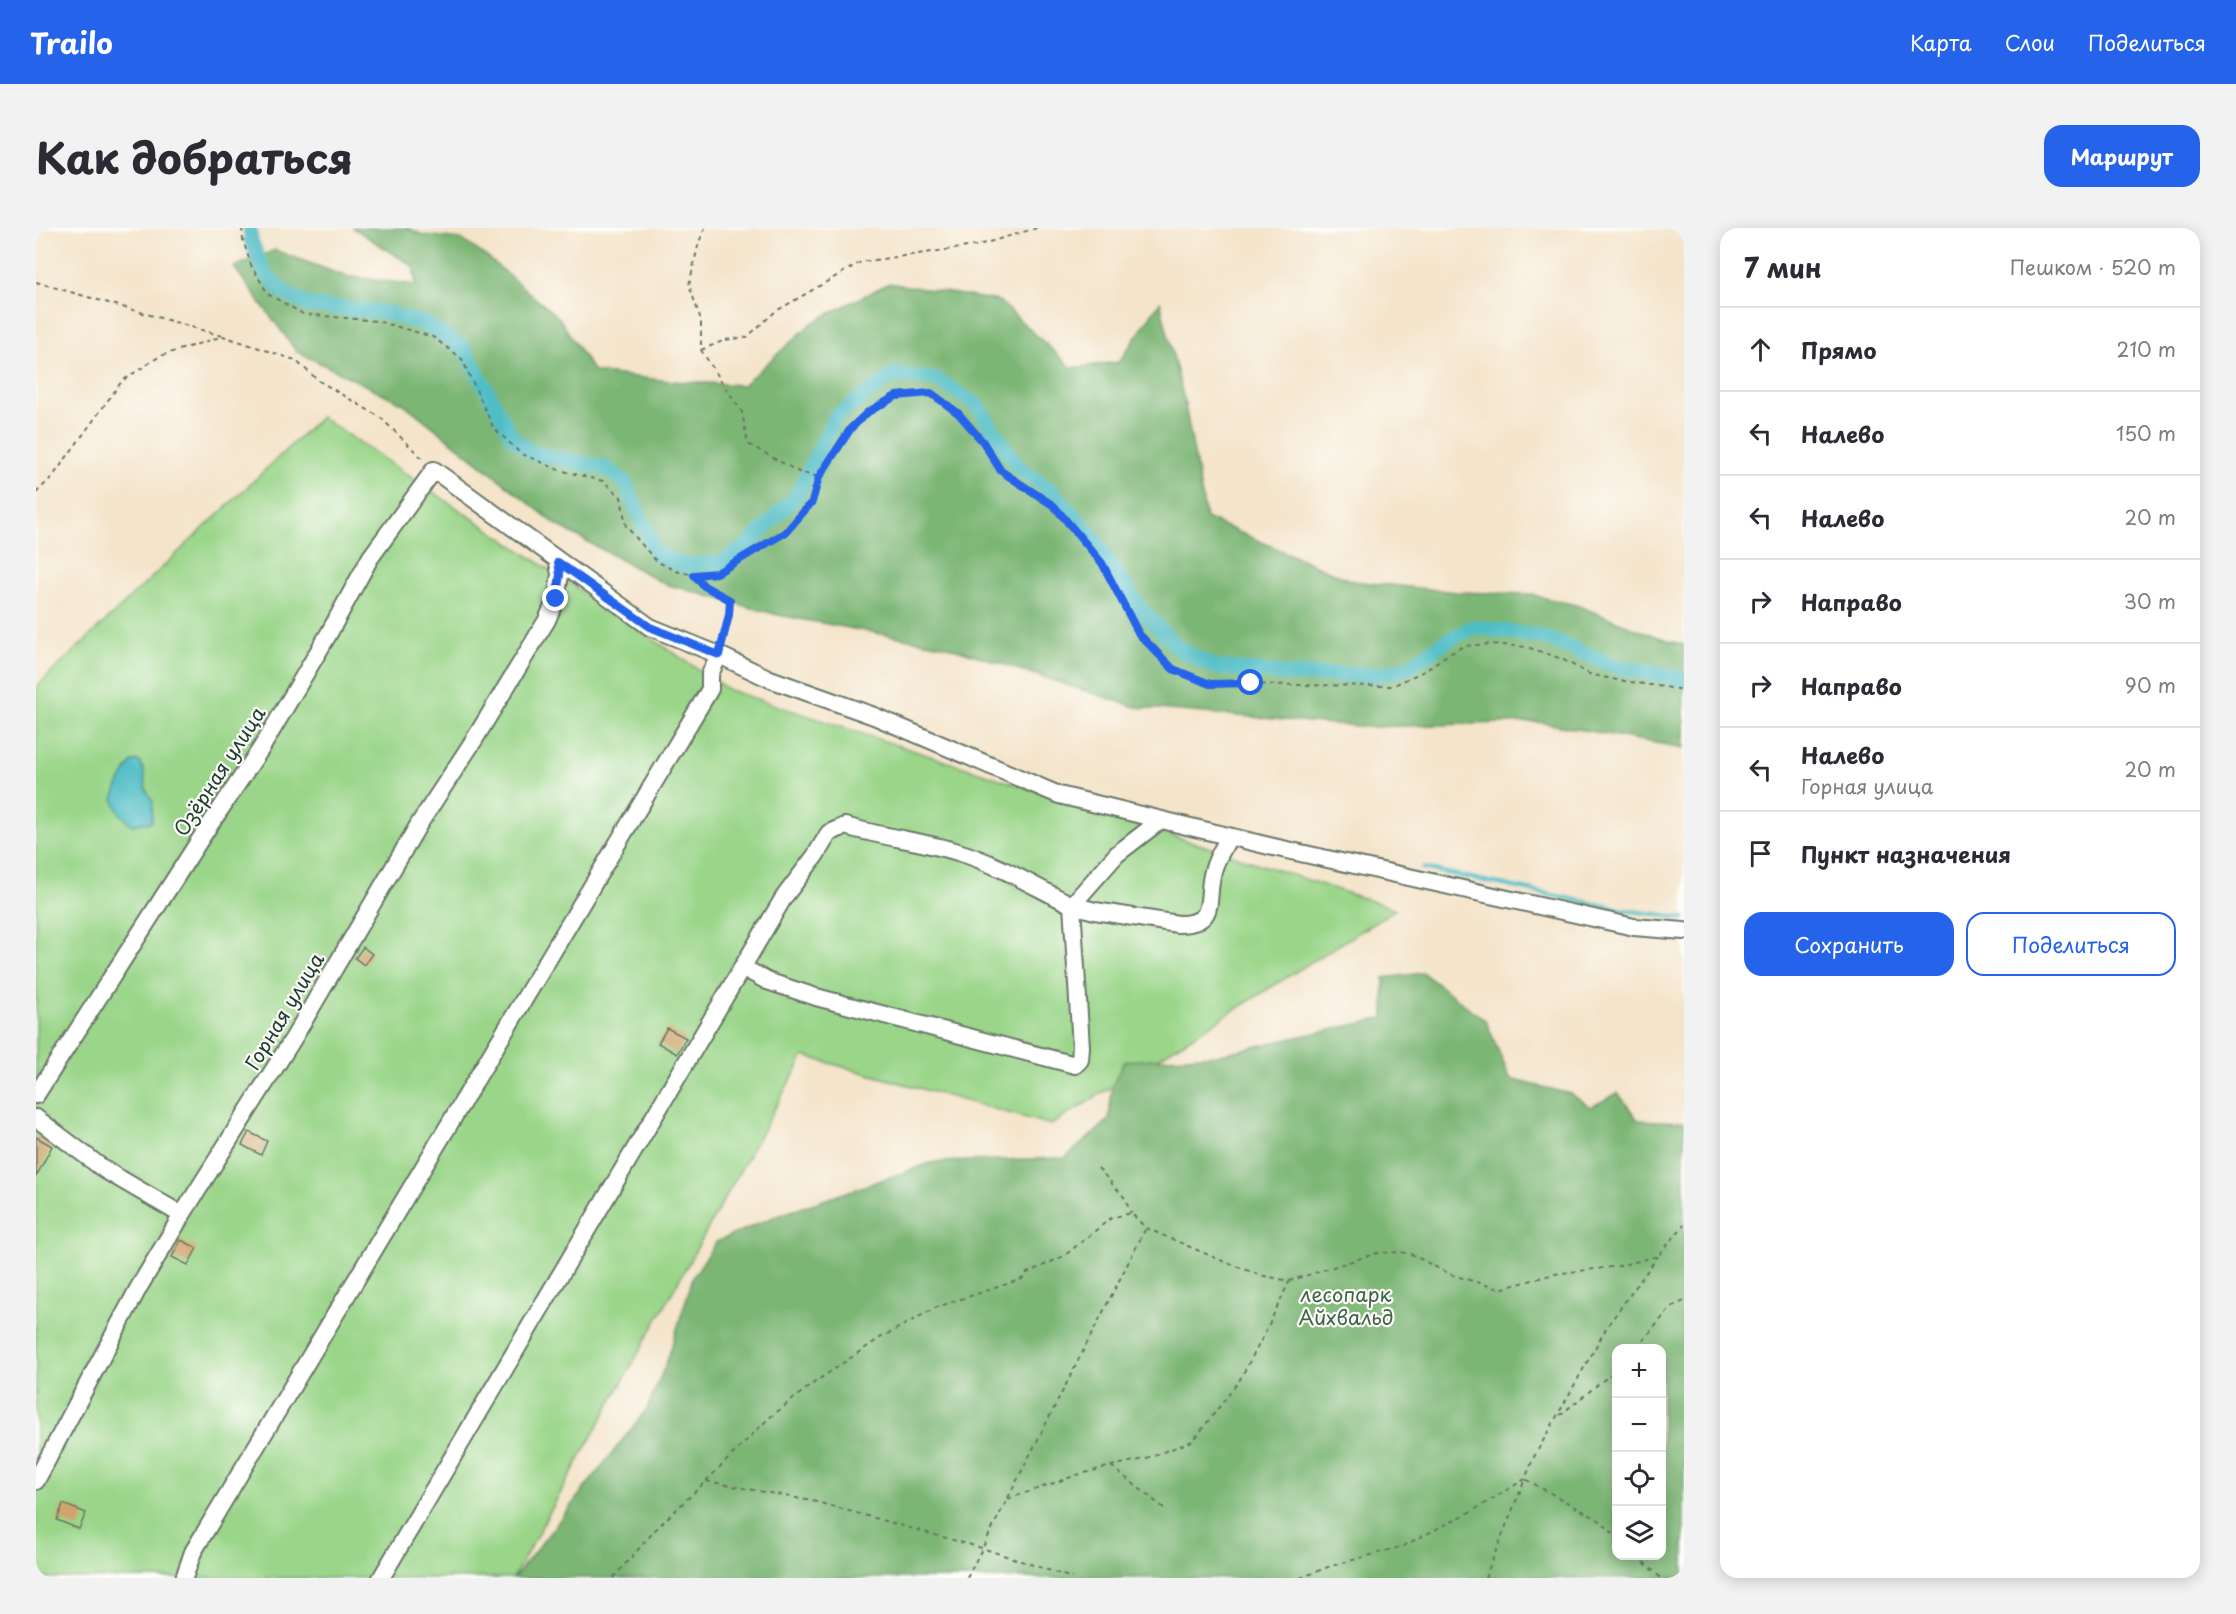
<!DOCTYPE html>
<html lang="ru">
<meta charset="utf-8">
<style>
body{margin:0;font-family:"Playpen Sans",sans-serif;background:#f2f2f3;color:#2b2b33}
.controls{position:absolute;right:18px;bottom:18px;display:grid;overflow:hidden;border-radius:12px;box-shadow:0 3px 15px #0003}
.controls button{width:54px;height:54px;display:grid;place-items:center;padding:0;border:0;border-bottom:2px solid #e1e1e2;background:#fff;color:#2b2b33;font:30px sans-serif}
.stop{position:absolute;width:18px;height:18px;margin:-14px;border:4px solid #2563eb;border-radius:50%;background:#fff}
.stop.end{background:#2563eb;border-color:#fff;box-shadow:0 2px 6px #0008}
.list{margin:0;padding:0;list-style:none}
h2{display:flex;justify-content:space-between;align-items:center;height:78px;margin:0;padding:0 24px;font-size:26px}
h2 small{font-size:20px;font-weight:400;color:#7c7c81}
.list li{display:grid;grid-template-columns:39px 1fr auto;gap:18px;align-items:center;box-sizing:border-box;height:84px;padding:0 24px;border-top:2px solid #e1e1e2}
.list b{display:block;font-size:22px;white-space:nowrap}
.list p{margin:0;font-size:20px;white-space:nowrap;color:#7c7c81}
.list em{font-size:20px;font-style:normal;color:#7c7c81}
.actions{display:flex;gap:12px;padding:18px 24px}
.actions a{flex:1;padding:14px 0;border:2px solid #2563eb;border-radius:18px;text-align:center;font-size:21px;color:#2563eb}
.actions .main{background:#2563eb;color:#fff}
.icon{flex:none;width:33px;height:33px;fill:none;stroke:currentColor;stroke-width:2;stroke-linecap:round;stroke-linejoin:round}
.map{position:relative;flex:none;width:1648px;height:1350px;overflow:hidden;border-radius:18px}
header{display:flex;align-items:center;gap:36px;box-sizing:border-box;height:84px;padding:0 30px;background:#2563eb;color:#fff}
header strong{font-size:28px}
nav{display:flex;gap:33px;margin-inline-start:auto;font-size:21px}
.intro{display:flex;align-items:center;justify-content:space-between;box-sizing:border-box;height:144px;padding:0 36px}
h1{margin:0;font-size:42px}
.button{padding:15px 27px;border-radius:18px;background:#2563eb;color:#fff;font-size:21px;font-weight:700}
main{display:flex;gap:36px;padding:0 36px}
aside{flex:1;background:#fff;border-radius:18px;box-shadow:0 3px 15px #0003}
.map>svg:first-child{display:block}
.green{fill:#9ad589;stroke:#5c895e;stroke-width:1.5}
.forest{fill:#7bb675;stroke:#4d7a54;stroke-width:1.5;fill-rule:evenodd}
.water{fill:#4fbdc6;stroke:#377d7d;stroke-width:1.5}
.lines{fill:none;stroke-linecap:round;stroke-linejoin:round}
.stream{stroke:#4fbdc6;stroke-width:4.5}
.canal{stroke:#4fbdc6;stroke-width:15}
.building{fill:#d0a56d}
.minor-casing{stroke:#6a7768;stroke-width:20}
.path{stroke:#6a7768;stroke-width:2;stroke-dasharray:4.5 4.5;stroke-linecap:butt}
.minor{stroke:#fff;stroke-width:16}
.route{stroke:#2563eb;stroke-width:8}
.labels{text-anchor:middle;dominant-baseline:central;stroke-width:4.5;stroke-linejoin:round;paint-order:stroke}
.street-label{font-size:20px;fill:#1f3d34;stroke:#fdfcf7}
.park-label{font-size:20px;fill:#3e6349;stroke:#fdfcf7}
</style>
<header>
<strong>Trailo</strong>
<nav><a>Карта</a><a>Слои</a><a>Поделиться</a></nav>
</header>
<div class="intro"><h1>Как добраться</h1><a class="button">Маршрут</a></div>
<main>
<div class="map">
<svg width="1648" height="1350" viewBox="0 0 1648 1350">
<rect width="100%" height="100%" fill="#fdfcf7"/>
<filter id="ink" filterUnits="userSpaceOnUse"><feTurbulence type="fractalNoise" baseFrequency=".0167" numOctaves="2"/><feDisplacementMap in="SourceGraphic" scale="12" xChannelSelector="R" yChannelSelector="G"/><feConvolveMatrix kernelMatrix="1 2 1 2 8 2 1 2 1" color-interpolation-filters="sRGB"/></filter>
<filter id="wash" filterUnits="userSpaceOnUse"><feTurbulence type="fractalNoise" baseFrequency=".008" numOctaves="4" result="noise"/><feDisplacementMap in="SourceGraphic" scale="24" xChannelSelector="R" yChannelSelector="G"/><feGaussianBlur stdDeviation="1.35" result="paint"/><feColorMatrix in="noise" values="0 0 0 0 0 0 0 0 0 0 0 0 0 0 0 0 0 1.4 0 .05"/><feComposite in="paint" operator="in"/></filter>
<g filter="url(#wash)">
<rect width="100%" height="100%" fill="#f4e4ca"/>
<path class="green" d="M 285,189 L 693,462 L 1360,681 L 1015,897 L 768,828 L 477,1350 L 0,1350 L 0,459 Z"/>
<path class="forest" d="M 317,0 L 372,0 L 387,7 L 425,11 L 451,29 L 523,90 L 558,144 L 633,153 L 707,157 L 777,94 L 853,55 L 963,73 L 1036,140 L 1083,134 L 1124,74 L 1148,172 L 1170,290 L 1316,353 L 1420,364 L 1492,366 L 1540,377 L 1616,407 L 1648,417 L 1648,520 L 1502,494 L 1332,499 L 1099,479 L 911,418 L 742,387 L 629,356 L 521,297 L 368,176 L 261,124 L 198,39 L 239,22 L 308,48 L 380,57 L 377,38 Z
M 1387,745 L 1450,793 L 1474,851 L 1535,866 L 1555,879 L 1582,865 L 1602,892 L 1648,894 L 1648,1350 L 478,1350 L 611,1181 L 632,1130 L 657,1049 L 680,1014 L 735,990 L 898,934 L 1029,930 L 1073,892 L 1076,858 L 1088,833 L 1180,827 L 1348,790 L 1348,750 ZM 1626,1120 L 1626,1328 L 1580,1328 L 1580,1120 Z"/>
<path class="water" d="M 103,533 L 108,543 L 110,561 L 117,574 L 116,594 L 96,597 L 84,586 L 77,571 C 82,557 87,546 96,534 Z"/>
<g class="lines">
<path class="stream" d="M 1387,640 L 1588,682 L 1648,690"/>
<path class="canal" d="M 214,0 L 215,12 L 228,44 L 247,64 L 272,77 L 347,84 L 392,97 L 428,120 L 476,209 L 496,225 L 569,240 L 589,254 L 620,326 L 649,338 L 687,334 L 713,316 L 761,267 L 799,189 L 858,147 L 901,152 L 941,177 L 982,239 L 1017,264 L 1056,308 L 1104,380 L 1143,421 L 1178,439 L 1257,447 L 1345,446 L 1373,439 L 1410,413 L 1438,399 L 1507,409 L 1582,439 L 1648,451"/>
</g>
<g id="blocks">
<path class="building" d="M 327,719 L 336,726 L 328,737 L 319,730 Z
M 631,800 L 650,810 L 641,826 L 622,815 Z
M 213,904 L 231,913 L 225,927 L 206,917 Z
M 0,909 L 16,918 L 0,949 Z
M 145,1012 L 161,1020 L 152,1037 L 136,1029 Z
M 27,1276 L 50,1285 L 43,1301 L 21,1292 Z"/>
</g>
</g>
<g filter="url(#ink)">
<use href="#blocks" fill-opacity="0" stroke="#6a7768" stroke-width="1.5"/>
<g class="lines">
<g class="minor-casing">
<path id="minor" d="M 706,739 L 731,753 L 780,769 L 1039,837 L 1044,832 L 1045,819 L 1036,677 L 1059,683 L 1142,696 C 1183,696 1169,671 1177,643 C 1180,631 1188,619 1193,609
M 0,867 L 165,610 L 226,519 L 292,407 L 334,330 L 398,242 L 614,399 L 683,427 L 734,451 L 838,488 L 1023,567 L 1233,618 L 1598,699 L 1648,703
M 0,890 L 69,942 L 146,987
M 0,1253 L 103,1059 L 146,987 L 257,811 L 383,596 L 438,512 L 511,392 L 520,371 L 524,347 L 522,334
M 148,1350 L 157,1324 L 674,461 L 674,446 L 683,427
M 345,1350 L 748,669 L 779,628 L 793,605 L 809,598 C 846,609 886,613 922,624 C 962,636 999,659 1036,677 L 1081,626 L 1125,592"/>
</g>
<path class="path" d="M 206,0 L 207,12 L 215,37 L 232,66 L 267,86 L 341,93 L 397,109 L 426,131 L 457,199 L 484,225 L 523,242 L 567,253 L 585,269 L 590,298 L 620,333 L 640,343 L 658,347 L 681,345 L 750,304 L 776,274 L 783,249 L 815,200 L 832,184 L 860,168 L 895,165 L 923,185 L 947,214 L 965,243 L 1018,278 L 1066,335 L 1103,406 L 1137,441 L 1174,456 L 1356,458 L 1388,443 L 1408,429 L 1428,418 L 1454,416 L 1491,419 L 1526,431 L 1553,446 L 1581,452 L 1648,462
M 669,0 L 663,14 L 653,57 L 665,92 L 665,122 L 706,184 L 712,216 L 763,244 L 783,249
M 0,54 L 187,108
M 665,122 L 689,112 L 711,109 L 740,83 L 825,34 L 939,18 L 1001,0
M 0,265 L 17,248 L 86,153 L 124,128 L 187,108 L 259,132 L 283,153 L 344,189 L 387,231
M 658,347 L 668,358 L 694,372 L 693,387 L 687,413
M 1062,940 L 1088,969 L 1095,985
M 1601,1120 L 1635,1079 L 1648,1073
M 1524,1187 L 1580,1142
M 1075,1238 L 1129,1281
M 670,1253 L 733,1190 L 779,1154 L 844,1110 L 901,1079 L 986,1051 L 991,1045 L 1028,1028 L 1075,990 L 1095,985 L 1110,1000 L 1189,1034 L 1224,1047 L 1253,1053 L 1341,1025 L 1364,1024 L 1375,1026 L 1413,1046 L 1464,1061 L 1518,1046 L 1583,1038 L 1622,1028 L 1648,997
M 972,1271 L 1041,1247 L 1075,1238 L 1108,1231 L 1157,1213 L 1203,1153 L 1227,1109 L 1253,1054
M 1601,1328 L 1625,1350
M 577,1350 L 622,1299 L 670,1253 L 781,1274 L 946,1320 L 1036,1350
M 931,1350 L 1110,1000
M 1264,1350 L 1292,1339 L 1367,1318 L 1438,1282 L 1489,1251 L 1498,1229 L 1572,1097 L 1622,1028
M 1449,1350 L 1489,1251 L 1563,1292 L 1580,1308"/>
<use href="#minor" class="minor"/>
</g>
</g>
<g class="lines" filter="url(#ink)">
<path class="route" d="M 520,371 L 524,347 L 522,334 L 614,399 L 683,427 L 693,387 L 694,372 L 668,358 L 658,347 L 681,345 L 750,304 L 776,274 L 783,249 L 815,200 L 832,184 L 860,168 L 895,165 L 922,185 L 947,214 L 965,243 L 1018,278 L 1066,335 L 1103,406 L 1137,441 L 1174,456 L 1215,455"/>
</g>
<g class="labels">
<g class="street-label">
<text transform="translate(183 543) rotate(-57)">Озёрная улица</text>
<text transform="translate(248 783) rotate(-59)">Горная улица</text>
</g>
<g class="park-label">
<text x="1310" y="1066">лесопарк<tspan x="1310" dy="23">Айхвальд</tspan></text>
</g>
</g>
</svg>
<div class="controls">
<button>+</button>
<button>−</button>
<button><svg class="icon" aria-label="locate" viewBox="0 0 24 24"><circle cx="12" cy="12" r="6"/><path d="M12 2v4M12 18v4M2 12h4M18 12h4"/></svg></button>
<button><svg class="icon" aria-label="layers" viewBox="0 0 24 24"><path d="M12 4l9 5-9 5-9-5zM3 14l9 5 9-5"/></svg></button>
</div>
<div class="stop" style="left:1215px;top:455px"></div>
<div class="stop end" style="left:520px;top:371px"></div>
</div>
<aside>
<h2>7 мин<small>Пешком · 520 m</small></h2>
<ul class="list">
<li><svg class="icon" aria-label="ahead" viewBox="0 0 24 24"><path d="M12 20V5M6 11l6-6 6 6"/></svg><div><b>Прямо</b></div><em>210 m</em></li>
<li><svg class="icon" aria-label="left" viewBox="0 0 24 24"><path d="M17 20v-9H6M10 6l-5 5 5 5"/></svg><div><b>Налево</b></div><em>150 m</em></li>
<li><svg class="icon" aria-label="left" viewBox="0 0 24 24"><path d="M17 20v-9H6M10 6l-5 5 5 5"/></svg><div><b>Налево</b></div><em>20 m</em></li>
<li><svg class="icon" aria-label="right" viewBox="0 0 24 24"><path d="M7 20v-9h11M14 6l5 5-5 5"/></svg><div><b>Направо</b></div><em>30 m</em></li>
<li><svg class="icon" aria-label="right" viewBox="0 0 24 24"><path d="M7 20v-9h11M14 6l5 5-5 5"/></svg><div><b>Направо</b></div><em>90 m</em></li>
<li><svg class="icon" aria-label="left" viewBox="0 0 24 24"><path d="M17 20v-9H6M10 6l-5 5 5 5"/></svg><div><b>Налево</b><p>Горная улица</p></div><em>20 m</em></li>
<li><svg class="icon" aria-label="arrive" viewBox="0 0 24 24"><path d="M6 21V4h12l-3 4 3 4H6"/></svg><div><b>Пункт назначения</b></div></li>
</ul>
<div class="actions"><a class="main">Сохранить</a><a>Поделиться</a></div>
</aside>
</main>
